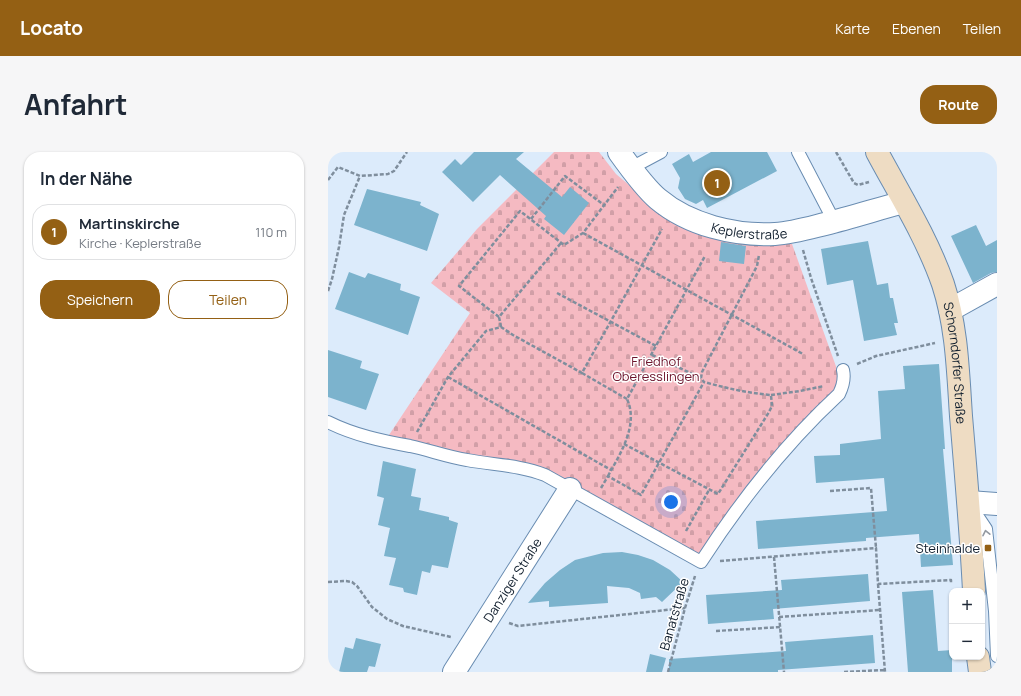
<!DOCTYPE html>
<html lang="de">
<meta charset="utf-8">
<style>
body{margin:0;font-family:Manrope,sans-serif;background:#f6f6f7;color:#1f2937}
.controls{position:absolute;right:12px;bottom:12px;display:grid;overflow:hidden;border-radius:8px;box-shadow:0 1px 3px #0004}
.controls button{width:36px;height:36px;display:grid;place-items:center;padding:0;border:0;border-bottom:1px solid #e0e1e3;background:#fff;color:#1f2937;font:20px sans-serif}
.you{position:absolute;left:343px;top:350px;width:14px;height:14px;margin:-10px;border:3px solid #fff;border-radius:50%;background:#1a73e8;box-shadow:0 0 0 6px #1a73e833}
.badge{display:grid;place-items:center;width:26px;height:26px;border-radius:50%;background:#946014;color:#fff;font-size:13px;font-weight:700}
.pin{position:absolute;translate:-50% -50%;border:2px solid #fff;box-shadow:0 1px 4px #0006}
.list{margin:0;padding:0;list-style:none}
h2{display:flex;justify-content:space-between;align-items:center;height:52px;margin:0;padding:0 16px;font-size:17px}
h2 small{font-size:13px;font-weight:400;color:#747a83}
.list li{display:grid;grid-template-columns:26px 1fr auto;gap:12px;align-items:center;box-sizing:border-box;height:56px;margin:0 8px 8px;padding:0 8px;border:1px solid #e0e1e3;border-radius:16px}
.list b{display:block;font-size:15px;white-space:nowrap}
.list p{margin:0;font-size:13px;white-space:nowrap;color:#747a83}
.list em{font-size:13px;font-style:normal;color:#747a83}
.actions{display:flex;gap:8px;padding:12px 16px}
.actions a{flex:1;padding:9px 0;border:1px solid #946014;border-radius:16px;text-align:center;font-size:14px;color:#946014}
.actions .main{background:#946014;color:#fff}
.map{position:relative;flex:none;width:669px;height:520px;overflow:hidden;border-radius:16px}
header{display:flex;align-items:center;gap:24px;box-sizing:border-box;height:56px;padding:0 20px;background:#946014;color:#fff}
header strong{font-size:19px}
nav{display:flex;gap:22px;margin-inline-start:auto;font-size:14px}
.intro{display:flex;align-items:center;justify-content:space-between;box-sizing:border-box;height:96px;padding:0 24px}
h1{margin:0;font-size:28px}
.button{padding:10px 18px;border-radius:16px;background:#946014;color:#fff;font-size:14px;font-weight:700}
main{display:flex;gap:24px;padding:0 24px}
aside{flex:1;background:#fff;border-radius:16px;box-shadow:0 1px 3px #0004}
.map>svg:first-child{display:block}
.cemetery{fill:url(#cemetery-stones)}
.building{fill:#7cb3cd}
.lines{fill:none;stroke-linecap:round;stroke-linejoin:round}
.lane-casing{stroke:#698cb1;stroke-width:14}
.street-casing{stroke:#698cb1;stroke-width:24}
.secondary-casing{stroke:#698cb1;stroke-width:24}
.path{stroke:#7f8e9d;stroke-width:2.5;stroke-dasharray:4 2;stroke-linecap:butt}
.lane{stroke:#fff;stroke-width:12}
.street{stroke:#fff;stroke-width:22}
.secondary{stroke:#eedcc3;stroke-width:22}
.oneway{stroke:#949aa1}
.poi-dot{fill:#946014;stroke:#fff;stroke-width:1.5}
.labels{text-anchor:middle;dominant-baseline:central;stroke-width:3;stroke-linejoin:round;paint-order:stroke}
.street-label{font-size:13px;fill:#111f2e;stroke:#fff}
.park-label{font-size:13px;fill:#6c142c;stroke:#fff}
.poi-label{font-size:13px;fill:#111f2e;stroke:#fff;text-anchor:end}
</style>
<header>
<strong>Locato</strong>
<nav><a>Karte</a><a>Ebenen</a><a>Teilen</a></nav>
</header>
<div class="intro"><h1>Anfahrt</h1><a class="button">Route</a></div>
<main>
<aside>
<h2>In der Nähe<small></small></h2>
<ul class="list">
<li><span class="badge">1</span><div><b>Martinskirche</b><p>Kirche · Keplerstraße</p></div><em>110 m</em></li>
</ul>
<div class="actions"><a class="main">Speichern</a><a>Teilen</a></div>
</aside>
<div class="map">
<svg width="669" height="520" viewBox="0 0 669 520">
<defs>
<pattern id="cemetery-stones" width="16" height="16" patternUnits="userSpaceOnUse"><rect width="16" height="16" fill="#f5bac2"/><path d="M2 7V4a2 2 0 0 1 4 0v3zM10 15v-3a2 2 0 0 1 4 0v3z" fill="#d19fa7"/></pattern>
</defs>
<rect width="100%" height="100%" fill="#dcebfb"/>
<path class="cemetery" d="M 226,0 L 271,0 L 288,22 L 333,60 L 423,92 L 464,92 L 510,220 L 508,238 L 372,406 L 209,315 L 137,305 L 59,286 L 142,161 L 103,131 L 149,77 Z"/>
<path class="building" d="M 146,0 L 196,0 L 188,7 L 234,45 L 242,35 L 261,51 L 236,83 L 216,67 L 218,64 L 172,23 L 145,50 L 114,20 L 127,7 L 133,13 Z
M 383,0 L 439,0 L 449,19 L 379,56 L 375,48 L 368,52 L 357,47 L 350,36 L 352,26 L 344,12 L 361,2 L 365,10 Z
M 39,37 L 93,50 L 92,53 L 111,62 L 99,99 L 26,73 Z
M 648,73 L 658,94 L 669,88 L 669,120 L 663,121 L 645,131 L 623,84 Z
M 540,89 L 549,133 L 560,131 L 562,146 L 565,146 L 570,171 L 566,171 L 569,183 L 536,189 L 525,128 L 499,133 L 493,97 Z
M 393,90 L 418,94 L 416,112 L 391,109 Z
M 21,120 L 37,126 L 40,121 L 73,132 L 72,138 L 92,145 L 80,183 L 7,157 Z
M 0,198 L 34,209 L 32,216 L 51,222 L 38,258 L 0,245 Z
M 611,212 L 617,297 L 615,297 L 625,413 L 593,415 L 591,382 L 538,386 L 538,389 L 430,397 L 428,369 L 559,359 L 556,326 L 488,331 L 486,304 L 512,303 L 512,292 L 553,287 L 550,239 L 577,237 L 575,214 Z
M 55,309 L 88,317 L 83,344 L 93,346 L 91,358 L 121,365 L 121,368 L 130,371 L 120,416 L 104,413 L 102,421 L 94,419 L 89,443 L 76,440 L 75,436 L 61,433 L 68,406 L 56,404 L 62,376 L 50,373 L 56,346 L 49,344 Z
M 294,400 L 310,403 L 325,408 L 342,418 L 355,430 L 334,450 L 328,445 L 313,447 L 312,441 L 301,436 L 279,434 L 280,451 L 221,455 L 221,449 L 200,451 L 217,431 L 232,418 L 247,408 L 275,401 Z
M 540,422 L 542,449 L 445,457 L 446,467 L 380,472 L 378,443 L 454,438 L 453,428 Z
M 605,438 L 610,499 L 624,498 L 624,520 L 580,520 L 574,440 Z
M 545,483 L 547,511 L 450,518 L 450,520 L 341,520 L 341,507 L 458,499 L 457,490 Z
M 28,486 L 53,492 L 47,515 L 41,514 L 39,520 L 11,520 L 17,495 L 25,497 Z
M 322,502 L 338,506 L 334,520 L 318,520 Z"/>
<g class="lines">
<g class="lane-casing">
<path id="lane" d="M 470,0 L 506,69
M 303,16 L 333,0
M 0,270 C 26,283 54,289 82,294 C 101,298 120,305 139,308 C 165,313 192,313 217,323 L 373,410 C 413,348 457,292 511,242 C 515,234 517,227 515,218
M 644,356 L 658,377 L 667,459 L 669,504"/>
</g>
<g class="street-casing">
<g id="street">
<path id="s1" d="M 291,0 C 301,14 317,36 330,47 C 361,73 407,84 447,82 C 464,81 481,76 497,72 C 524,65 550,57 576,50"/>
<path d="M 622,158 L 669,132"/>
<path d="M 641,350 L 669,352"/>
<path id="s2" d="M 126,520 L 242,337"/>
</g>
</g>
<g class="secondary-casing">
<g id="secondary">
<path id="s3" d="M 549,0 C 572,43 599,86 615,132 C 629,175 630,220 633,264 C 638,322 643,380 646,439"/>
<path d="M 650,505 L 652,520"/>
</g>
</g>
<path class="path" d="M 508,0 L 526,31 L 530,33 L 541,30
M 0,28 L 10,15 L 32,24 L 60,22 L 66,19 L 79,0
M 203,67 L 237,24 L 276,53
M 255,81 L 475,202
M 475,98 L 483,126 L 510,204
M 0,139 L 4,127 L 11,95 L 16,63 L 32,24
M 229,141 L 328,194
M 171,165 L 131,134 L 192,59 L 236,93 L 255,81 L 290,35
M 173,175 L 171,165 L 233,91
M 324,203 L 373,226
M 529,212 L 548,204 L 607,191
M 120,225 L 283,318
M 443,243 L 472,239 L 496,234
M 299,247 L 254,221 L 334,77
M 89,280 L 120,225 L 158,179 L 173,175 L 185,183 L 254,221
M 296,292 L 390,342 L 441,260 L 444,254 L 443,243 C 419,241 398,236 376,230
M 280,324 C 292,302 311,273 299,247 L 377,104
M 273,336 L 280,324 L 313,343 L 376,230 L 373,226 L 374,220 L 429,114 L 431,103
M 502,339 L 543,336 L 548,396
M 358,379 L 381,338
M 446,405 L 456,520
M 392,409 L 548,396 L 550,432 L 623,428 L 623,431
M 0,430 L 18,429 L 24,430 L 29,434 L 44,455 L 59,467 L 75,474 L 123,485
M 550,432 L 557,520
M 451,465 L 552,458
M 181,471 L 190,474 L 199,473 L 357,456
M 388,479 L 452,475
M 340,520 L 357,456 L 367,424
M 516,520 L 556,518"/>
<use href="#lane" class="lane"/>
<use href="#street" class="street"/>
<use href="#secondary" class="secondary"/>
</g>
<defs><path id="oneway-chevron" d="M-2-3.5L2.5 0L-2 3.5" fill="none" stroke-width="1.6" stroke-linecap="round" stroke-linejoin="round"/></defs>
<use class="oneway" href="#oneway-chevron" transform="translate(658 381) rotate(-102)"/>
<rect class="poi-dot" x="656" y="392" width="8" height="8" rx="2"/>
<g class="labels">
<g class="street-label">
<text stroke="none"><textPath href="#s1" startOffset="160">Keplerstraße</textPath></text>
<text stroke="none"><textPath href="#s3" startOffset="228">Schorndorfer Straße</textPath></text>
<text stroke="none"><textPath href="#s2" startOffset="109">Danziger Straße</textPath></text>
<text transform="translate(346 462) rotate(-74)">Banatstraße</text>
</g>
<g class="park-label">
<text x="328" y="209">Friedhof<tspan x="328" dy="15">Oberesslingen</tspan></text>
</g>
<g class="poi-label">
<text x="652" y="396">Steinhalde</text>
</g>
</g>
</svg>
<div class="controls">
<button>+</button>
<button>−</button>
</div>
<div class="you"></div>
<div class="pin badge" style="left:389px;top:31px">1</div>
</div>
</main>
